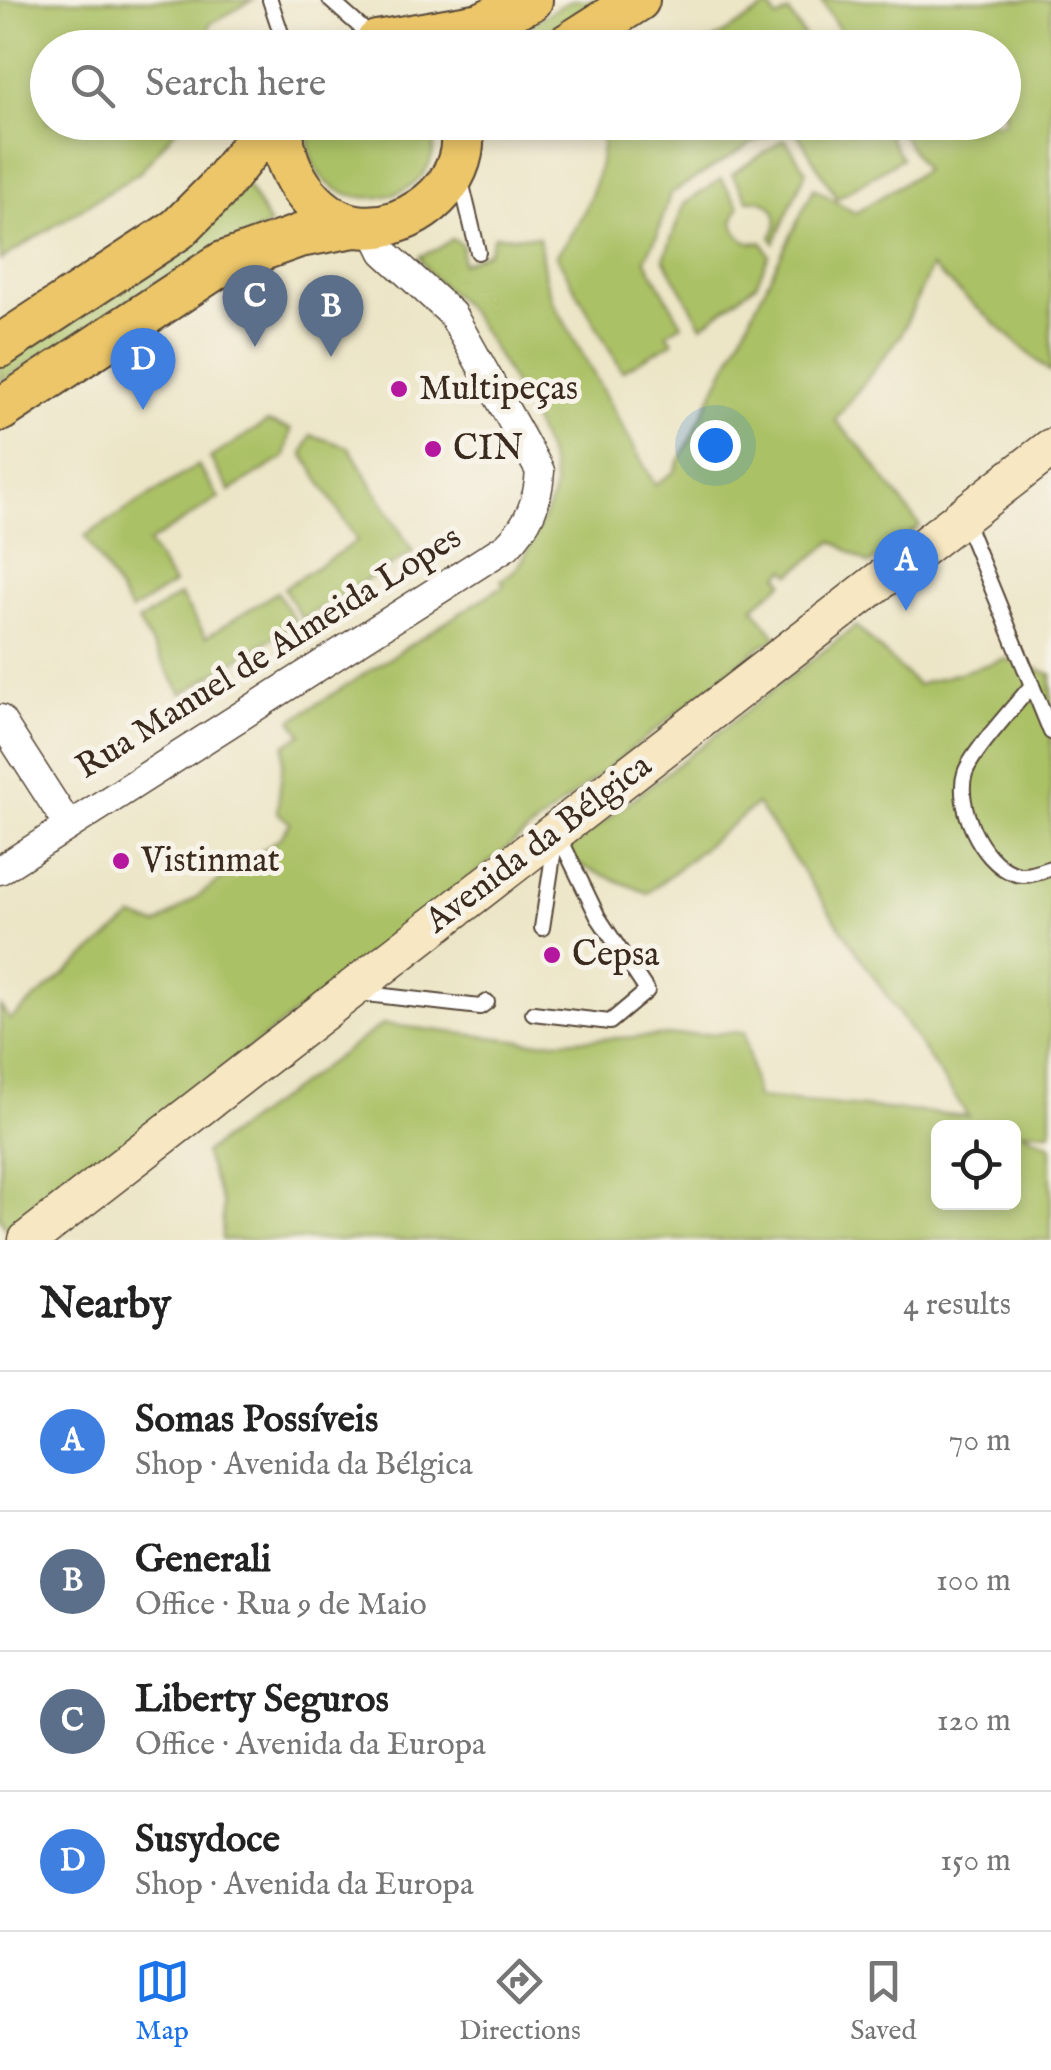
<!DOCTYPE html>
<meta charset="utf-8">
<style>
body{margin:0;font-family:"IM FELL English",serif;background:#f2f2f2;color:#222}
.controls{position:absolute;right:30px;bottom:30px;display:grid;overflow:hidden;border-radius:15px;box-shadow:0 5px 15px #0003}
.controls button{width:90px;height:90px;display:grid;place-items:center;padding:0;border:0;border-bottom:2px solid #e0e0e0;background:#fff;color:#222;font:50px sans-serif}
.you{position:absolute;left:715px;top:445px;width:35px;height:35px;margin:-25px;border:8px solid #fff;border-radius:50%;background:#1a73e8;box-shadow:0 0 0 15px #1a73e833}
.badge{display:grid;place-items:center;width:65px;height:65px;border-radius:50%;background:#1a73e8;color:#fff;font-size:32px;font-weight:700}
.pin{position:absolute;translate:-50% -82px;filter:drop-shadow(0 2px 5px #0008)}
.pin::after{content:'';position:absolute;top:52px;width:35px;height:30px;background:inherit;clip-path:polygon(0 0,100% 0,50% 100%)}
.list{margin:0;padding:0;list-style:none}
h2{display:flex;justify-content:space-between;align-items:center;height:130px;margin:0;padding:0 40px;font-size:42px}
h2 small{font-size:32px;font-weight:400;color:#767676}
.list li{display:grid;grid-template-columns:65px 1fr auto;gap:30px;align-items:center;box-sizing:border-box;height:140px;padding:0 40px;border-top:2px solid #e0e0e0}
.list b{display:block;font-size:38px;white-space:nowrap}
.list p{margin:0;font-size:32px;white-space:nowrap;color:#767676}
.list em{font-size:32px;font-style:normal;color:#767676}
.icon{flex:none;width:55px;height:55px;fill:none;stroke:currentColor;stroke-width:2;stroke-linecap:round;stroke-linejoin:round}
.map{position:relative;flex:none;width:1051px;height:1240px;overflow:hidden}
.search{position:absolute;background:#fff;box-shadow:0 5px 15px #0003;left:30px;right:30px;top:30px;height:110px;display:flex;align-items:center;gap:25px;box-sizing:border-box;padding:0 35px;border-radius:55px;color:#767676;font-size:38px}
.sheet{height:690px;background:#fff}
nav{display:flex;justify-content:space-around;align-items:center;box-sizing:border-box;height:140px;border-top:2px solid #e0e0e0;background:#fff;font-size:28px;color:#767676}
nav a{display:grid;justify-items:center;gap:5px}
nav .on{color:#1a73e8}
.map>svg:first-child{display:block}
.green{fill:#abc166;stroke:#737642;stroke-width:2.5;fill-rule:evenodd}
.lines{fill:none;stroke-linecap:round;stroke-linejoin:round}
.service-casing{stroke:#564637;stroke-width:18}
.minor-casing{stroke:#564637;stroke-width:31}
.secondary-casing{stroke:#564637;stroke-width:41}
.primary-casing{stroke:#564637;stroke-width:46}
.service{stroke:#fff;stroke-width:14}
.minor{stroke:#fff;stroke-width:28}
.secondary{stroke:#f7e8c3;stroke-width:38}
.primary{stroke:#ecc669;stroke-width:42}
.poi-dot{fill:#b5179e;stroke:#f7f3e8;stroke-width:4}
.labels{text-anchor:middle;dominant-baseline:central;stroke-width:10;stroke-linejoin:round;paint-order:stroke}
.poi-label{font-size:35px;fill:#3b2a1e;stroke:#f7f3e8;text-anchor:start}
.street-label{font-size:35px;fill:#3b2a1e;stroke:#f7f3e8}
</style>
<div class="map">
<svg width="1051" height="1240" viewBox="0 0 1051 1240">
<rect width="100%" height="100%" fill="#f7f3e8"/>
<filter id="ink" filterUnits="userSpaceOnUse"><feTurbulence type="fractalNoise" baseFrequency=".01" numOctaves="2"/><feDisplacementMap in="SourceGraphic" scale="20" xChannelSelector="R" yChannelSelector="G"/><feConvolveMatrix kernelMatrix="1 2 1 2 8 2 1 2 1" color-interpolation-filters="sRGB"/></filter>
<filter id="wash" filterUnits="userSpaceOnUse"><feTurbulence type="fractalNoise" baseFrequency=".0048" numOctaves="4" result="noise"/><feDisplacementMap in="SourceGraphic" scale="40" xChannelSelector="R" yChannelSelector="G"/><feGaussianBlur stdDeviation="2.25" result="paint"/><feColorMatrix in="noise" values="0 0 0 0 0 0 0 0 0 0 0 0 0 0 0 0 0 1.4 0 .05"/><feComposite in="paint" operator="in"/></filter>
<g filter="url(#wash)">
<rect width="100%" height="100%" fill="#ece5c6"/>
<path class="green" d="M 0,0 L 253,0 L 210,24 L 207,47 L 48,48 L 48,122 L 181,123 L 140,172 L 0,260 Z
M 572,0 L 611,0 L 539,47 L 467,48 L 521,29 Z
M 821,0 L 1051,0 L 1051,373 L 931,267 L 901,335 L 835,420 L 864,451 L 920,526 L 869,564 L 833,541 L 791,574 L 786,569 L 779,575 L 784,582 L 753,607 L 777,638 L 761,646 L 422,916 L 10,1233 L 0,1218 L 0,1006 L 10,1020 L 133,917 L 157,925 L 281,837 L 290,823 L 277,812 L 285,745 L 302,734 L 292,720 L 504,585 L 501,580 C 522,567 523,560 533,538 C 541,523 552,505 554,488 C 559,456 491,343 471,314 C 457,295 427,278 420,256 L 438,249 L 452,239 L 462,245 L 462,264 L 489,251 L 494,236 L 539,237 L 545,278 L 553,301 L 655,485 L 674,472 L 814,188 L 855,213 L 924,170 L 895,123 L 1004,122 L 1004,48 L 850,47 Z
M 769,6 L 777,19 L 789,12 L 811,47 L 702,47 Z
M 311,123 L 431,123 C 456,219 290,226 311,123 Z
M 603,123 L 785,123 L 670,194 L 657,236 L 645,259 L 682,324 L 667,333 L 673,342 L 622,371 L 556,255 C 587,217 604,172 603,123 Z
M 791,123 L 880,123 L 902,158 L 837,198 Z
M 785,139 L 806,171 L 774,243 L 771,237 C 784,217 772,197 748,200 L 732,174 Z
M 721,179 L 739,206 L 733,222 C 737,237 746,245 762,242 L 769,255 L 756,284 L 702,326 L 664,259 L 684,204 Z
M 247,186 L 270,225 L 161,280 L 0,382 L 0,363 Z
M 267,422 L 291,429 L 285,457 L 230,491 L 210,458 Z
M 311,435 L 349,447 L 413,552 L 302,619 L 284,588 L 357,541 L 303,454 Z
M 198,465 L 219,498 L 148,543 L 173,584 L 131,611 L 85,536 Z
M 277,592 L 296,623 L 182,694 L 138,622 L 180,595 L 206,637 Z
M 856,626 L 917,685 L 1006,659 L 1051,674 L 1051,1132 L 1020,1131 L 1051,1145 L 1051,1240 L 222,1240 L 223,1205 L 204,1153 L 383,1024 L 532,1042 L 744,1032 L 757,1098 L 968,1116 L 757,804 L 648,893 L 558,857 ZM 938,1128 L 1014,1128 L 1014,1202 L 938,1202 Z"/>
</g>
<g filter="url(#ink)">
<g class="lines">
<g class="service-casing">
<path id="service" d="M 270,0 L 286,48
M 330,0 L 373,38
M 461,181 L 478,252
M 963,517 L 1051,732
M 1032,685 C 1016,705 972,752 965,773 C 955,804 981,862 1013,873 C 1025,878 1039,872 1051,868
M 542,928 L 555,843
M 358,993 L 480,1007 L 487,1002
M 533,1013 L 610,1022 L 647,991 L 598,917 L 557,832"/>
</g>
<g class="minor-casing">
<path id="minor" d="M 0,719 L 68,825
M 0,870 L 507,546 C 529,524 538,502 540,471 L 452,314 L 384,252 L 371,226"/>
</g>
<g class="secondary-casing">
<path id="secondary" d="M 28,1240 L 1051,448"/>
</g>
<g class="primary-casing">
<path id="primary" d="M 377,42 L 481,24 L 531,0
M 563,48 L 638,0
M 283,122 C 277,164 314,220 357,226 C 402,232 452,198 461,153 C 463,143 462,132 463,122
M 0,346 L 178,229 L 216,191 L 271,122
M 0,410 L 223,263 L 299,236 L 354,226"/>
</g>
<use href="#service" class="service"/>
<use href="#minor" class="minor"/>
<use href="#secondary" class="secondary"/>
<use href="#primary" class="primary"/>
</g>
</g>
<g class="poi-dot">
<circle cx="399" cy="389" r="10"/>
<circle cx="433" cy="449" r="10"/>
<circle cx="121" cy="861" r="10"/>
<circle cx="552" cy="955" r="10"/>
</g>
<g class="labels">
<g class="poi-label">
<text x="419" y="389">Multipeças</text>
<text x="453" y="449">CIN</text>
<text x="141" y="861">Vistinmat</text>
<text x="572" y="955">Cepsa</text>
</g>
<g class="street-label">
<text transform="translate(269 653) rotate(-32)">Rua Manuel de Almeida Lopes</text>
<text transform="translate(539 844) rotate(-37)">Avenida da Bélgica</text>
</g>
</g>
</svg>
<div class="controls">
<button><svg class="icon" aria-label="locate" viewBox="0 0 24 24"><circle cx="12" cy="12" r="6"/><path d="M12 2v4M12 18v4M2 12h4M18 12h4"/></svg></button>
</div>
<div class="you"></div>
<div class="pin badge" style="left:906px;top:611px;background:#3f7fe0">A</div>
<div class="pin badge" style="left:331px;top:357px;background:#5c6f8a">B</div>
<div class="pin badge" style="left:255px;top:347px;background:#5c6f8a">C</div>
<div class="pin badge" style="left:143px;top:410px;background:#3f7fe0">D</div>
<div class="search"><svg class="icon" aria-label="search" viewBox="0 0 24 24"><circle cx="10" cy="10" r="6"/><path d="M15 15l6 6"/></svg>Search here</div>
</div>
<section class="sheet">
<h2>Nearby<small>4 results</small></h2>
<ul class="list">
<li><span class="badge" style="background:#3f7fe0">A</span><div><b>Somas Possíveis</b><p>Shop · Avenida da Bélgica</p></div><em>70 m</em></li>
<li><span class="badge" style="background:#5c6f8a">B</span><div><b>Generali</b><p>Office · Rua 9 de Maio</p></div><em>100 m</em></li>
<li><span class="badge" style="background:#5c6f8a">C</span><div><b>Liberty Seguros</b><p>Office · Avenida da Europa</p></div><em>120 m</em></li>
<li><span class="badge" style="background:#3f7fe0">D</span><div><b>Susydoce</b><p>Shop · Avenida da Europa</p></div><em>150 m</em></li>
</ul>
</section>
<nav>
<a class="on"><svg class="icon" aria-label="map" viewBox="0 0 24 24"><path d="M3 6l6-2 6 2 6-2v14l-6 2-6-2-6 2zM9 4v14M15 6v14"/></svg>Map</a>
<a><svg class="icon" aria-label="directions" viewBox="0 0 24 24"><path d="M12 3l9 9-9 9-9-9zM9 14v-3h6M13 9l2 2-2 2"/></svg>Directions</a>
<a><svg class="icon" aria-label="saved" viewBox="0 0 24 24"><path d="M7 4h10v16l-5-4-5 4z"/></svg>Saved</a>
</nav>
